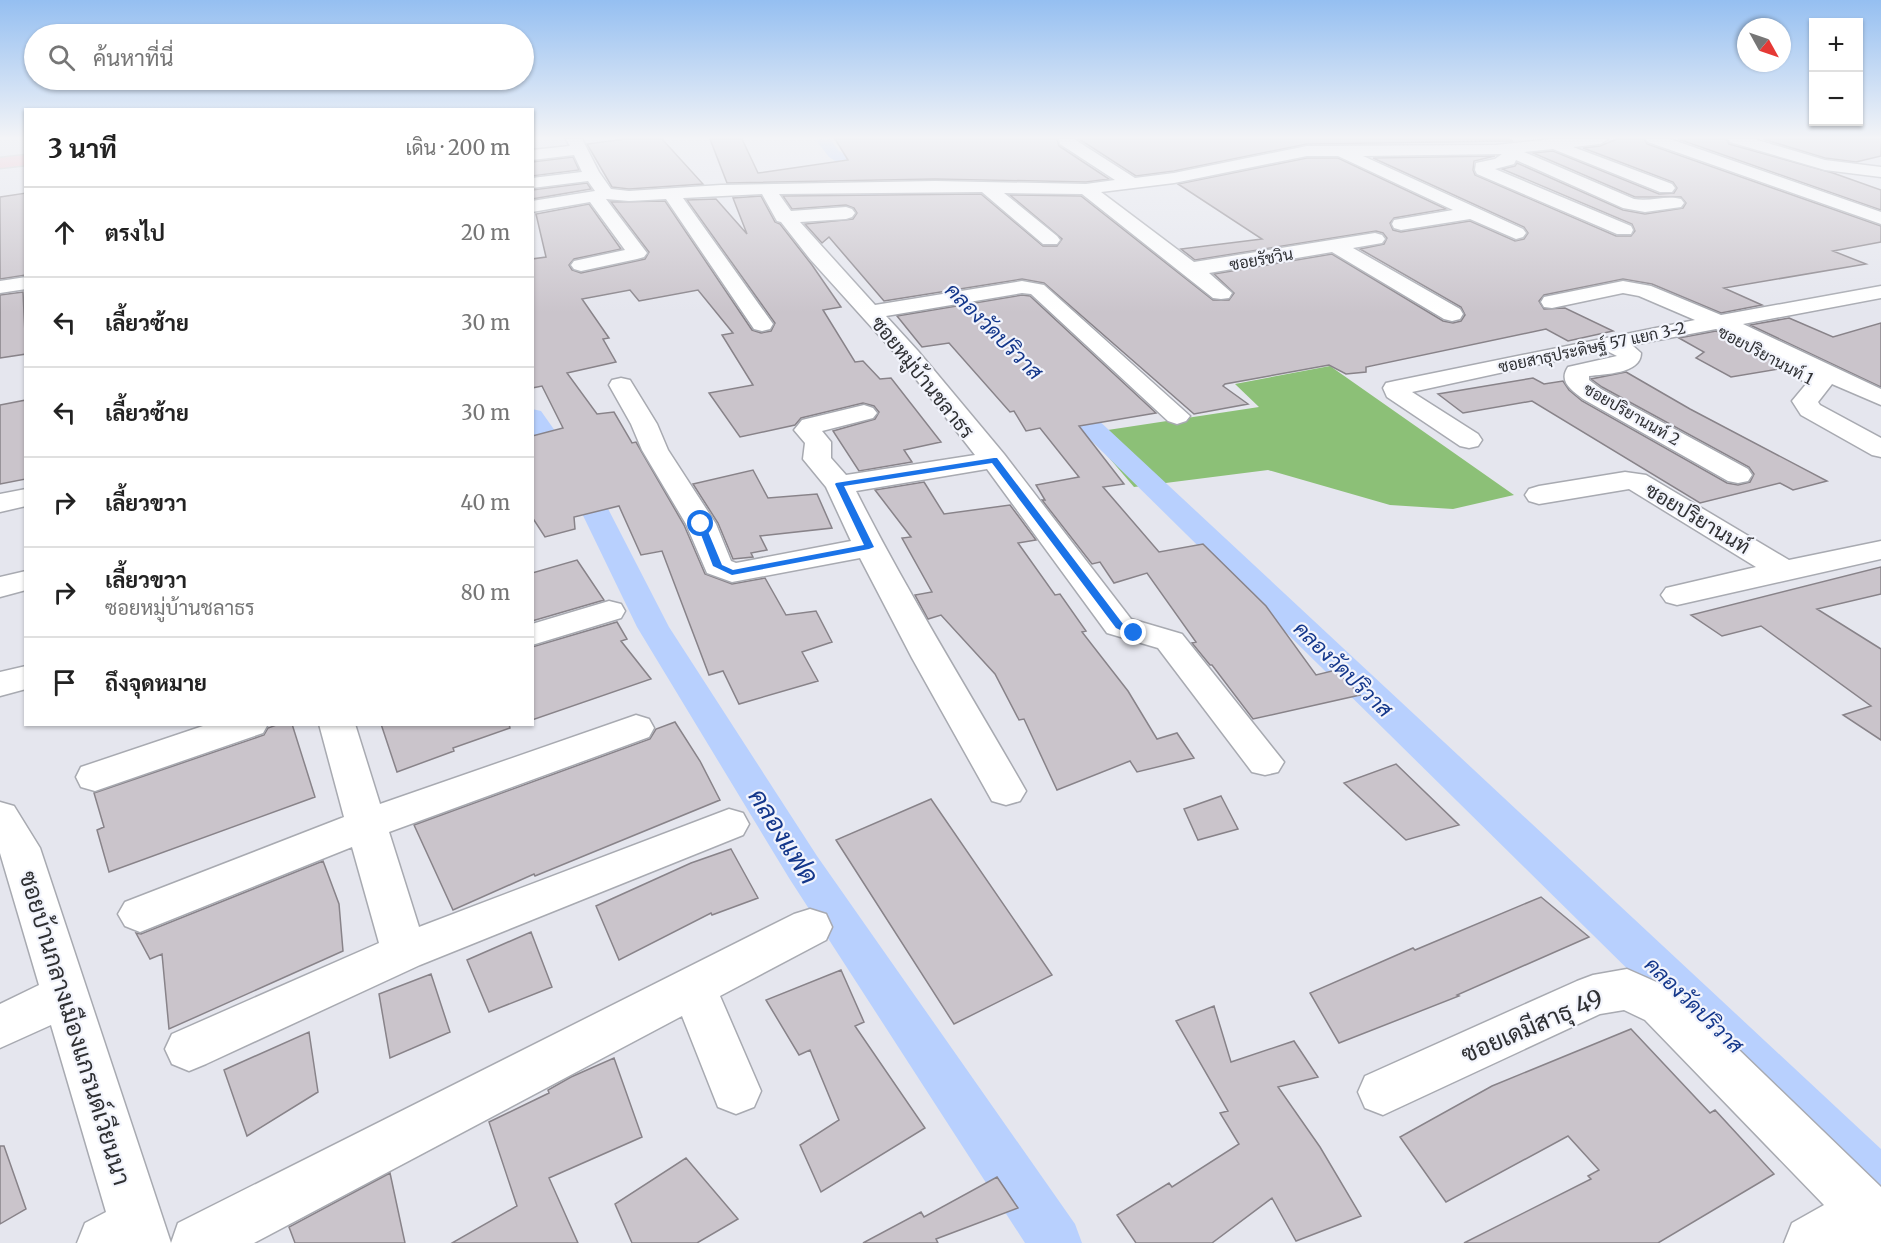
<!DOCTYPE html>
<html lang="th">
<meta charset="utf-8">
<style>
body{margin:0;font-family:Merriweather,Sarabun,serif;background:#f2f2f2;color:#222}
.controls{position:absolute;right:18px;top:18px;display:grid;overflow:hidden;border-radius:0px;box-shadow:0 2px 4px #0004}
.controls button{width:54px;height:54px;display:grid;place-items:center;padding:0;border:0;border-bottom:2px solid #e0e0e0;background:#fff;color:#222;font:30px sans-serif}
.compass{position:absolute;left:1737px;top:18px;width:54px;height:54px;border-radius:50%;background:#fff;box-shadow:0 2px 4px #0004;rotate:130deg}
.stop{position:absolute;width:18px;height:18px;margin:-14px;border:4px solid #1a73e8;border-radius:50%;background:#fff}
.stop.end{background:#1a73e8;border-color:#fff;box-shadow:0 2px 6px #0008}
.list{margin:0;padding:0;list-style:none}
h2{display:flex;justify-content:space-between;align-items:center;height:78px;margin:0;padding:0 24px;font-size:26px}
h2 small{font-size:20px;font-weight:400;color:#767676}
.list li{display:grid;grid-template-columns:39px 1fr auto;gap:18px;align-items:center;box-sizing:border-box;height:90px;padding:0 24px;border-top:2px solid #e0e0e0}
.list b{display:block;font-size:22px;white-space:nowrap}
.list p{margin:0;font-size:20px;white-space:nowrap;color:#767676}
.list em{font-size:20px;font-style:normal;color:#767676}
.icon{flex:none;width:33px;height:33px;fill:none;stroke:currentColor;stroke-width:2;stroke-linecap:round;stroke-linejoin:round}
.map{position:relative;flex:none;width:1881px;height:1243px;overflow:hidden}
.search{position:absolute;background:#fff;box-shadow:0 2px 4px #0004;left:24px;top:24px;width:510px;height:66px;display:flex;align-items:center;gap:15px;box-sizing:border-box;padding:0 21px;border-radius:33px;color:#767676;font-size:22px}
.panel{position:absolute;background:#fff;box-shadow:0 2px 4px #0004;left:24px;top:108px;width:510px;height:618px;border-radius:0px}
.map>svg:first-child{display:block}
.forest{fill:#8cc077}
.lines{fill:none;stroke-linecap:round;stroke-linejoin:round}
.canal{fill:#b8d0fe;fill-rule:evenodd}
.building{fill:#cac4cb;stroke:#888389;stroke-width:1.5}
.minor-casing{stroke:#a8aab1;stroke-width:3}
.major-casing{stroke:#c5c5c6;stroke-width:3}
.minor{fill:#fff;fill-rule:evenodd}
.major{fill:#f1b8c2;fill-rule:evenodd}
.route{fill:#1a73e8}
.labels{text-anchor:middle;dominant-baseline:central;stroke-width:4.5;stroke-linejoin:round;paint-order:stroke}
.far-street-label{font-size:16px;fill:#2f3033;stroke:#f2f4fc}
.street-label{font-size:20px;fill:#2f3033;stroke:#f2f4fc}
.water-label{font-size:21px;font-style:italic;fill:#14378b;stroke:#f2f4fc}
.near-street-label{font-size:24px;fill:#2f3033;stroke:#f2f4fc}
.near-water-label{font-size:26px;font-style:italic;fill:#14378b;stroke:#f2f4fc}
</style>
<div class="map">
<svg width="1881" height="1243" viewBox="0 0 1881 1243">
<rect width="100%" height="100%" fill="#e5e6ee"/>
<path class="forest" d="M 1330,366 L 1514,495 L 1453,509 L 1390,505 L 1268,470 L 1134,487 L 1088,433 L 1259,407 L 1235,384 Z"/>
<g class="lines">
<path class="canal" d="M 815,139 L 830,139 L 839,151 L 858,162 L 876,192 L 951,278 L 1005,330 L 1008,335 L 1005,340 L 997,342 L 989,340 L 937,286 L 863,198 L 846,168 L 829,157 Z
M 1058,388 L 1066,390 L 1881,1149 L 1881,1208 L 1863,1201 L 1050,400 L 1046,395 L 1050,390 Z
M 532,409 L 541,411 L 603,499 L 669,627 L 817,856 L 1075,1224 L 1082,1243 L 1025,1243 L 789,878 L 637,627 L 575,499 L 532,435 Z"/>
</g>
<path class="building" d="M 625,139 L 662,139 L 703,184 L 629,189 L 612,187 L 587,144 Z
M 710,139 L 742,139 L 758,173 L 848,160 L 835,139 L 1057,139 L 1059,146 L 1109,179 L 1086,182 L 935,179 L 727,183 Z
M 1079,139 L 1509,139 L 1513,141 L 1307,144 L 1174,171 L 1136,176 Z
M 1617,139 L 1644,139 L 1647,144 L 1881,226 L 1881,242 L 1833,251 L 1866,264 L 1724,288 L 1762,305 L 1721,313 L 1652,284 L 1623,279 L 1544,295 L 1539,301 L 1544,309 L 1565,308 L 1613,331 L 1568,341 L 1546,329 L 1366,367 L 1366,372 L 1346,374 L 1329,365 L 1225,384 L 1223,386 L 1248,404 L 1194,414 L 1044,283 L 1022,279 L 884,301 L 829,237 L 822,243 L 805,224 L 853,219 L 857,213 L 854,208 L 846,205 L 792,209 L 783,196 L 981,194 L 1043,246 L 1057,246 L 1062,239 L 1010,195 L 1081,196 L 1213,300 L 1229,300 L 1234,293 L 1214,274 L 1332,254 L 1443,321 L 1453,323 L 1461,321 L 1465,315 L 1461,307 L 1360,249 L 1384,244 L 1387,238 L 1383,233 L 1376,231 L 1195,260 L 1181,249 L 1262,239 L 1178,184 L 1307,158 L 1338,158 L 1446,209 L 1394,218 L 1390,223 L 1393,230 L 1401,232 L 1470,221 L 1515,241 L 1524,239 L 1528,233 L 1524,227 L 1373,158 L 1495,156 L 1474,161 L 1473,170 L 1475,175 L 1616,236 L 1631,236 L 1635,231 L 1632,224 L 1502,169 L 1515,166 L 1517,163 L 1623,210 L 1645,214 L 1683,208 L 1686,203 L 1681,197 L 1635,197 L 1533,153 L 1553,151 L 1659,194 L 1674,193 L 1677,188 L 1673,182 L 1583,148 L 1600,146 Z
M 1678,139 L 1726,139 L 1729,144 L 1833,173 L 1881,190 L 1881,210 Z
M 1763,139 L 1881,139 L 1881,156 L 1856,162 L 1825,158 Z
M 573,157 L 579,170 L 532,176 L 532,162 Z
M 587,183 L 591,189 L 532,199 L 532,190 Z
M 26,193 L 26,275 L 0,279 L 0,197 Z
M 761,196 L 775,222 L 780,224 L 812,265 L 841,307 L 823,310 L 855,362 L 863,361 L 880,379 L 891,378 L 941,442 L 904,450 L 912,462 L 859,471 L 833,431 L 875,419 L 879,412 L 874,406 L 863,403 L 801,418 L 795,425 L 740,437 L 709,393 L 753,385 L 722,335 L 733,333 L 698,290 L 639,301 L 630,290 L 582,299 L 609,338 L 603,339 L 616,362 L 567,373 L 597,414 L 614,412 L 632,443 L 636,442 L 684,525 L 705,574 L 732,584 L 765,578 L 786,615 L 816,611 L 832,642 L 802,652 L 818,681 L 739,704 L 723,671 L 709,675 L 662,551 L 641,555 L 619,506 L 574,517 L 575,529 L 545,537 L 532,517 L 532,436 L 563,428 L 542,386 L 532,388 L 532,259 L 546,257 L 536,214 L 589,204 L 621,249 L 574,259 L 569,265 L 572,270 L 581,273 L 645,259 L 649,252 L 611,202 L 665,201 L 752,330 L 761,333 L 771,331 L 775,323 L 687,200 L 716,199 L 747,234 L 733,198 Z
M 23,292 L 26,354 L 0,358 L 0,295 Z
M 1022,295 L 1030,296 L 1156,413 L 1079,426 L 1124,484 L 1103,487 L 1159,552 L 1203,544 L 1266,606 L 1316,675 L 1336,670 L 1360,695 L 1253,719 L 1212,665 L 1210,665 L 1192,643 L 1196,642 L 1147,573 L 1114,583 L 1100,562 L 1092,564 L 1042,500 L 1045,500 L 1036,485 L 1079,477 L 1040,428 L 1026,431 L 1014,411 L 1010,412 L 949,343 L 922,347 L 897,316 Z
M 1789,318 L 1833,337 L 1881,323 L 1881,387 L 1750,325 Z
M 1716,331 L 1779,362 L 1777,366 L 1779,369 L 1731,377 L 1696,358 L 1704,352 L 1679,338 Z
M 1626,372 L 1690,409 L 1827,481 L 1793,490 L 1780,483 L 1700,503 L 1532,401 L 1463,413 L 1438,394 L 1533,378 L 1544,384 L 1563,381 L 1569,390 L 1582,401 L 1727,483 L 1738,485 L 1750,482 L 1754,474 L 1749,467 L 1602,387 L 1591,379 Z
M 26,400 L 26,479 L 0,484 L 0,405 Z
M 753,470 L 768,498 L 817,494 L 832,528 L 760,536 L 767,550 L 751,553 L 753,557 L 733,559 L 718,523 L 693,484 Z
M 924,482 L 944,514 L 1010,505 L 1036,540 L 1018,543 L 1055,595 L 1060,594 L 1086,631 L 1082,632 L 1128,691 L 1157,739 L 1177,733 L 1194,758 L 1137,772 L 1130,761 L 1057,790 L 1024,719 L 1019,720 L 995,674 L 941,615 L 928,619 L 915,595 L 932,592 L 902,538 L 911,537 L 875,490 Z
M 577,560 L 604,600 L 532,621 L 532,573 Z
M 1881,567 L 1881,594 L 1817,609 L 1881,649 L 1881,740 L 1843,715 L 1871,706 L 1761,626 L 1722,636 L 1691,615 Z
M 617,622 L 627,639 L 621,641 L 651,679 L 532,720 L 532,647 Z
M 675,722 L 700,761 L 720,800 L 535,876 L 534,874 L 453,910 L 414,825 L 650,739 L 656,729 Z
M 279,724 L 292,724 L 315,797 L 109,872 L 97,830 L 104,827 L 94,793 L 264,735 L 268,728 Z
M 381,724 L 509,724 L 510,728 L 453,748 L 454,751 L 397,772 Z
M 1396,764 L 1459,825 L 1406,840 L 1344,783 Z
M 1221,796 L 1238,829 L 1198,840 L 1184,809 Z
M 931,799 L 1052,975 L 954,1024 L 836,840 Z
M 731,849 L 758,898 L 712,915 L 711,913 L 619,960 L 596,906 L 691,863 Z
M 323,861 L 339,904 L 343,951 L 169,1029 L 162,954 L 150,959 L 136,933 L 141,934 Z
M 1541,897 L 1589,937 L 1457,995 L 1459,996 L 1339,1043 L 1310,993 L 1413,948 L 1415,950 Z
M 531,932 L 552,987 L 489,1012 L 467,960 Z
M 841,970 L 864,1022 L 855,1026 L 925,1128 L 821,1192 L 800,1145 L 839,1120 L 810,1050 L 799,1055 L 766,1000 Z
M 431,974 L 450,1032 L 390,1058 L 379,994 Z
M 1214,1006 L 1231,1062 L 1294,1041 L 1318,1077 L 1278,1087 L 1320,1147 L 1361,1216 L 1296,1241 L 1272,1198 L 1212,1243 L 1136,1243 L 1117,1215 L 1169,1183 L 1172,1187 L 1239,1144 L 1220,1113 L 1228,1111 L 1176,1021 Z
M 1631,1029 L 1710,1113 L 1715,1110 L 1774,1174 L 1658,1243 L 1464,1243 L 1591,1179 L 1588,1176 L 1599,1170 L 1568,1136 L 1446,1202 L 1400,1137 L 1492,1086 Z
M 309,1032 L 318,1092 L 247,1136 L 224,1070 Z
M 614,1058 L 642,1137 L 549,1178 L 578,1243 L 452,1243 L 517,1206 L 489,1122 L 549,1093 L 548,1090 L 571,1077 Z
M 0,1146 L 4,1146 L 26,1209 L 0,1224 Z
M 686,1158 L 738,1219 L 697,1243 L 632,1243 L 615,1204 Z
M 390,1173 L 405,1243 L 295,1243 L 289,1227 Z
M 997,1177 L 1018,1208 L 936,1239 L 938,1243 L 863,1243 L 921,1212 L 924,1217 Z"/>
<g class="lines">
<g class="minor-casing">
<path id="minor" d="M 566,139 L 582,139 L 599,172 L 611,189 L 629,191 L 721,185 L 935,181 L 1086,184 L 1115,180 L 1060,144 L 1059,139 L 1074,139 L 1135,178 L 1174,173 L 1307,146 L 1496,145 L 1553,139 L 1608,139 L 1600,144 L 1573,147 L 1672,184 L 1675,188 L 1672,192 L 1660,192 L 1553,149 L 1524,152 L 1634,199 C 1650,202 1666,195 1681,199 L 1684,203 L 1681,207 L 1645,212 L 1623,208 L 1516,160 L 1514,164 L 1495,169 L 1631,226 L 1633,230 L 1631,234 L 1617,234 L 1477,174 L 1475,170 L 1476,163 L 1495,159 L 1502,154 L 1363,156 L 1523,229 L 1526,233 L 1523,237 L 1516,239 L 1470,219 L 1401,230 L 1394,228 L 1392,224 L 1394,220 L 1453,210 L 1338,156 L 1307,156 L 1174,183 L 1101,192 L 1194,262 L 1375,233 L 1382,235 L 1385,239 L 1382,243 L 1353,248 L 1460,309 L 1463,314 L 1460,319 L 1452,321 L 1444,319 L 1332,252 L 1209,273 L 1232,293 L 1229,298 L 1221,299 L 1213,298 L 1082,194 L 1004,193 L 1057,236 L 1060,240 L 1057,244 L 1043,244 L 982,192 L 779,194 L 791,211 L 846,207 L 852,209 L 855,213 L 852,217 L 846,219 L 800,222 L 875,305 L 1022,281 L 1044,285 L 1190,416 L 1186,421 L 1177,424 L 1168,421 L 1031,294 L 1022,293 L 886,316 L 918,351 L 1004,454 L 1131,619 L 1182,634 L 1284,762 L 1278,772 L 1265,775 L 1252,772 L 1158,648 L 1107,633 L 987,469 L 856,491 C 908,594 969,691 1026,791 L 1020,801 L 1006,805 L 992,801 L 912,658 L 860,558 L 732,582 L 707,573 L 686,524 L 642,450 L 631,424 L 609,385 L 612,380 L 621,378 L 630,380 L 657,424 L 668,450 L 716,524 L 731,561 L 736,563 L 851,541 L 826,487 L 803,459 L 805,443 L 794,430 L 802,420 L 864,405 L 873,408 L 877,413 L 873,418 L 822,431 L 831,442 L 831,458 L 846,475 L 975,455 L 902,361 L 810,259 L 781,222 L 777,221 L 762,194 L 683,198 L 773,324 L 770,329 L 762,331 L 754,329 L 666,199 L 629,201 L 606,199 L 647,253 L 644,257 L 637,259 L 581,271 L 574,269 L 571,265 L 574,261 L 625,250 L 590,202 L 532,212 L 532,201 L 595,191 L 588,181 L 532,188 L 532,178 L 582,172 L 574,155 L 532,160 L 532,150 L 570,146 Z
M 1646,139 L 1670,139 L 1881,212 L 1881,224 L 1648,142 Z
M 1728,139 L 1754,139 L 1825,160 L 1881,167 L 1881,177 L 1825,170 L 1730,142 Z
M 26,277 L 26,289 L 0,293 L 0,281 Z
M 1623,281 L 1651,286 L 1721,315 L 1881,286 L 1881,298 L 1743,324 L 1881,389 L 1881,405 L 1832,384 L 1818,402 L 1820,405 L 1881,438 L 1881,457 L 1872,455 L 1801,415 L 1792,401 L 1807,383 L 1783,371 L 1779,366 L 1783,361 L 1716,329 L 1632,345 L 1641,353 C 1641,374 1604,374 1589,376 L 1589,380 L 1601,389 L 1748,469 L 1752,475 L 1748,481 L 1738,483 L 1728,481 L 1583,399 C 1572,390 1558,382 1568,367 L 1617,356 L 1605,350 L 1412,392 L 1478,434 L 1482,440 L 1478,446 L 1469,448 L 1460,446 L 1387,397 L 1383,388 L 1386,383 L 1395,381 L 1695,320 L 1639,296 L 1623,293 L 1552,308 L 1544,307 L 1541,302 L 1544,297 Z
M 1625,472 L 1646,475 L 1789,560 L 1881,541 L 1881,559 L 1677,605 L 1666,602 L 1661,595 L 1666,588 L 1756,567 L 1629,489 L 1539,504 L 1529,501 L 1525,495 L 1529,489 L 1539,486 Z
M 26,489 L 26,506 L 0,512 L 0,494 Z
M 26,571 L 26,590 L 0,597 L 0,577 Z
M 609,601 L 621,604 L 625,611 L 621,618 L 532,645 L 532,624 Z
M 26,666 L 26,689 L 0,696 L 0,672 Z
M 636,715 L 649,719 L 654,728 L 649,737 L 389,832 L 419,927 L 729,809 L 743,813 L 749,824 L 743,835 L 420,965 L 206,1064 L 189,1071 L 172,1064 L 165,1049 L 172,1034 L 379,943 L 352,847 L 140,932 L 125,926 L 118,914 L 125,902 L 344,817 L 319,724 L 355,724 L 380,804 Z
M 209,724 L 268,724 L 263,733 L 95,791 L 81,787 L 76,777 L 81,767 Z
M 0,802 L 14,806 L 40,848 L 171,1243 L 178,1223 L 794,914 L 810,909 L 826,914 L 832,927 L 826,940 L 720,996 L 761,1091 L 754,1107 L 736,1114 L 718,1107 L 682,1016 L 254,1243 L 77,1243 L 85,1223 L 106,1212 L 51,1025 L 0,1048 L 0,1004 L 39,985 L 0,853 Z
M 1627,969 L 1679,992 L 1881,1187 L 1881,1243 L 1784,1243 L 1792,1223 L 1824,1205 L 1645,1020 L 1624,1010 L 1600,1014 L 1383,1115 L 1365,1108 L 1358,1092 L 1365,1076 L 1577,981 L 1593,975 Z"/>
</g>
<g class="major-casing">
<path id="major" d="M 26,155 L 26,165 L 0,168 L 0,158 Z"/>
</g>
<use href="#minor" class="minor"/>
<use href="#major" class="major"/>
</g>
<linearGradient id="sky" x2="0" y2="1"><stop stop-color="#95bff1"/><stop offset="0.44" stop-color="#f3f4f7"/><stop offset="1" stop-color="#f3f4f7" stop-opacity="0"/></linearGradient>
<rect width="1881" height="313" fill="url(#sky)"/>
<path class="route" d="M 994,458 L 997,458 L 1123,624 L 1138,631 L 1138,635 L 1131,635 L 1116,628 L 992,463 L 844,486 L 874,547 L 869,549 L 732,575 L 713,566 L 697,524 L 704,522 L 722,565 L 733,570 L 864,545 L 835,484 L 836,483 Z"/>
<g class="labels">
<g class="far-street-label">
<text transform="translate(1261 259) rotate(-10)">ซอยรัชวิน</text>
<text transform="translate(1592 347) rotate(-12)">ซอยสาธุประดิษฐ์ 57 แยก 3-2</text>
<text transform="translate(1766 355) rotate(28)">ซอยปริยานนท์ 1</text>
<text transform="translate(1632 414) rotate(30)">ซอยปริยานนท์ 2</text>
</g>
<g class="street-label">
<text transform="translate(923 377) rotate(51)">ซอยหมู่บ้านชลาธร</text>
<text transform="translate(1698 518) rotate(31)">ซอยปริยานนท์</text>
</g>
<g class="water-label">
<text transform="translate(994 331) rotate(45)">คลองวัดปริวาส</text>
<text transform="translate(1343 669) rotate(44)">คลองวัดปริวาส</text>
<text transform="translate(1694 1005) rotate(44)">คลองวัดปริวาส</text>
</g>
<g class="near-street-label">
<text transform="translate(1532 1026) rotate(-23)">ซอยเดมีสาธุ 49</text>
<text transform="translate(75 1028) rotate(73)">ซอยบ้านกลางเมืองแกรนด์เวียนนา</text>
</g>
<g class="near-water-label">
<text transform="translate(784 836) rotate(58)">คลองแฟด</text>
</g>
</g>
</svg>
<div class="controls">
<button>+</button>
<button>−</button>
</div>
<svg class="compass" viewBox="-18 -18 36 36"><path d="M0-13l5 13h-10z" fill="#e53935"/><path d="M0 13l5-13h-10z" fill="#767676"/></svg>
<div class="stop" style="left:701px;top:524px"></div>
<div class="stop end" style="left:1134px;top:633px"></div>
<div class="search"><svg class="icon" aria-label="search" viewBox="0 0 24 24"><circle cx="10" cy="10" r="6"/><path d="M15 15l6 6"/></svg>ค้นหาที่นี่</div>
<section class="panel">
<h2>3 นาที<small>เดิน · 200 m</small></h2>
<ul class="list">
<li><svg class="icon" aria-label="ahead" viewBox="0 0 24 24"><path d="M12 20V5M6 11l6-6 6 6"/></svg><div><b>ตรงไป</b></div><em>20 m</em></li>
<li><svg class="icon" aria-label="left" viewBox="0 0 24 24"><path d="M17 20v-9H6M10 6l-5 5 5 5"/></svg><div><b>เลี้ยวซ้าย</b></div><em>30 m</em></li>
<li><svg class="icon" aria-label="left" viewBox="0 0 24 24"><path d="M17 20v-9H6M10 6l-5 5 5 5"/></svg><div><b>เลี้ยวซ้าย</b></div><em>30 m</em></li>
<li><svg class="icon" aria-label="right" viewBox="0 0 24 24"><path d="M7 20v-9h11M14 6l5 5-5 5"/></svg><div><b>เลี้ยวขวา</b></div><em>40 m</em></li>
<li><svg class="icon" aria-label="right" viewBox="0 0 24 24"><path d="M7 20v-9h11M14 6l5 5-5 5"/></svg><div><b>เลี้ยวขวา</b><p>ซอยหมู่บ้านชลาธร</p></div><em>80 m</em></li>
<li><svg class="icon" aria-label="arrive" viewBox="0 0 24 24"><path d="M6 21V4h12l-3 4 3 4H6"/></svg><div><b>ถึงจุดหมาย</b></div></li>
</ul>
</section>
</div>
